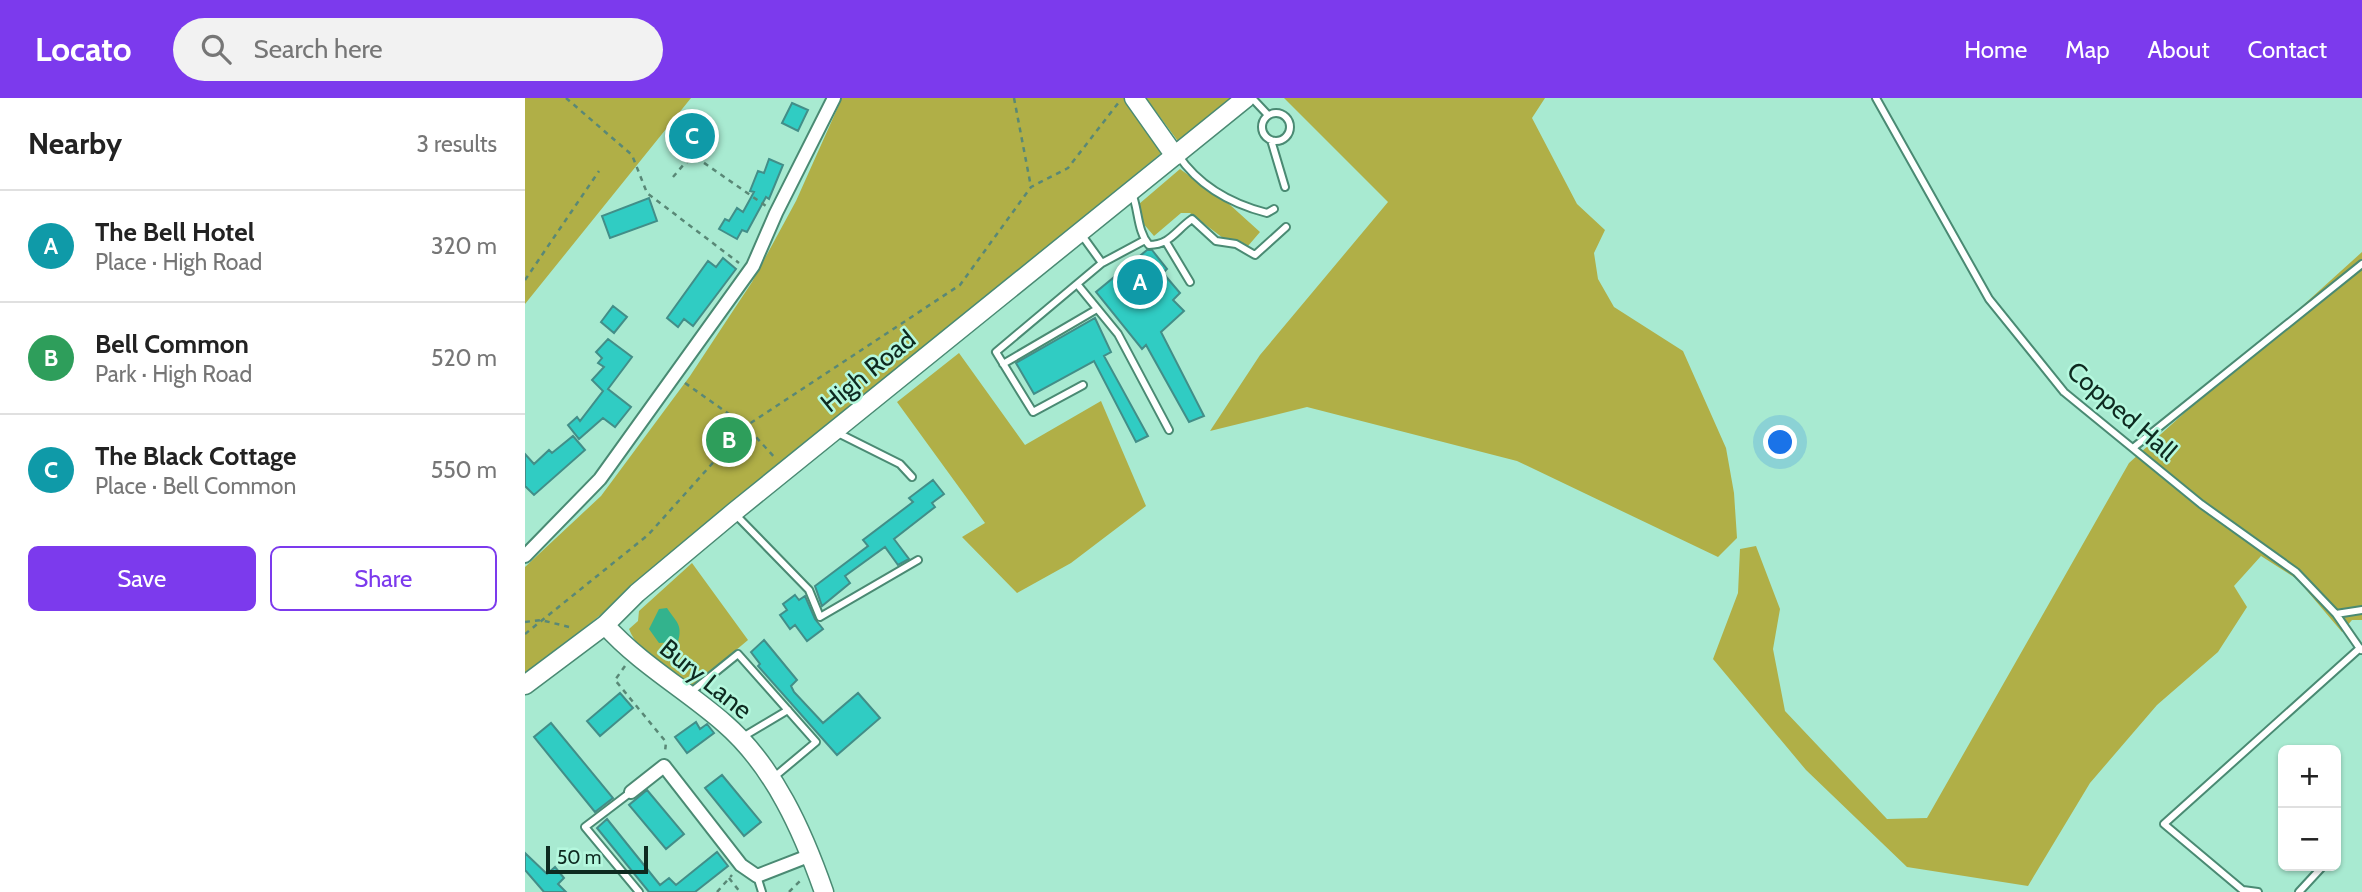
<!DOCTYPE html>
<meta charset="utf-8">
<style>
body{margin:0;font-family:Cabin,sans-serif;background:#f2f2f2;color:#222}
.controls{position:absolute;right:21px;bottom:21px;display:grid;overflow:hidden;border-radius:10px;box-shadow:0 2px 5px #0004}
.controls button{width:63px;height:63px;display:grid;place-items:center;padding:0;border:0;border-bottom:2px solid #e0e0e0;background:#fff;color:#222;font:35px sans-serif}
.scale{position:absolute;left:21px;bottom:18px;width:102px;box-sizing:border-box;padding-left:7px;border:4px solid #0e2a20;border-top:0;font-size:19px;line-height:24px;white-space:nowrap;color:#0e2a20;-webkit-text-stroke:5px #b5f8de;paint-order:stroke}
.you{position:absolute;left:1256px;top:345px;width:24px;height:24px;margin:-18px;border:5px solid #fff;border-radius:50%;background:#1a73e8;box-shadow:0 0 0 10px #1a73e833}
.badge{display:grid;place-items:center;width:46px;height:46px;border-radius:50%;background:#7c3aed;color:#fff;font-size:23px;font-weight:700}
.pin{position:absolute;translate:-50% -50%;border:4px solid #fff;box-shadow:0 2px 7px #0006}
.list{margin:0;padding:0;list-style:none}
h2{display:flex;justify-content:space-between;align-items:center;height:91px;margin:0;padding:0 28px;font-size:30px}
h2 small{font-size:23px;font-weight:400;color:#767676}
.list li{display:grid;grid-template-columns:46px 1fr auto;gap:21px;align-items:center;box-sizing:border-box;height:112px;padding:0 28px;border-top:2px solid #e0e0e0}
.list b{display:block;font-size:26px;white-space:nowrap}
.list p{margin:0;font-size:23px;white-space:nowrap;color:#767676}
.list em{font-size:23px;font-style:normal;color:#767676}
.actions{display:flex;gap:14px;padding:21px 28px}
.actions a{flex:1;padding:16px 0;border:2px solid #7c3aed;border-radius:10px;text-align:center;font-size:24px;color:#7c3aed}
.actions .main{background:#7c3aed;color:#fff}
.icon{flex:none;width:38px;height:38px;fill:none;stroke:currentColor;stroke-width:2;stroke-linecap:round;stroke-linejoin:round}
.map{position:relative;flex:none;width:1837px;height:794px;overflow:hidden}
header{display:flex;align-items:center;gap:42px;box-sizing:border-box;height:98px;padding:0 35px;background:#7c3aed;color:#fff}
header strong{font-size:33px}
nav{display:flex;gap:38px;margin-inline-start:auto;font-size:24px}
.search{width:490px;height:63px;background:#f2f2f2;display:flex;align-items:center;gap:18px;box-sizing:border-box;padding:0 24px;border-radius:38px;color:#767676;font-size:26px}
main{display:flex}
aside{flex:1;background:#fff}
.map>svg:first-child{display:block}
.green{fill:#b0af47}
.water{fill:#33b38d}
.building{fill:#30ccc3;stroke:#428e88;stroke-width:2}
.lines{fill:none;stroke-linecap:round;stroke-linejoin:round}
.lane-casing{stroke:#4a8a73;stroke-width:10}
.street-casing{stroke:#4a8a73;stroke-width:16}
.secondary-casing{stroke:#4a8a73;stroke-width:21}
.path{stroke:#598876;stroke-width:2.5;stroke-dasharray:5 5;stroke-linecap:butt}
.lane{stroke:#fff;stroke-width:6}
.street{stroke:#fff;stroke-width:12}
.secondary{stroke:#fff;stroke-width:18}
.labels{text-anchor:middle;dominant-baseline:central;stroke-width:5;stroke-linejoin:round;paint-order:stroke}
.street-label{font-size:26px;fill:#0e2a20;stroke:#b5f8de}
</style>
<header>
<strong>Locato</strong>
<div class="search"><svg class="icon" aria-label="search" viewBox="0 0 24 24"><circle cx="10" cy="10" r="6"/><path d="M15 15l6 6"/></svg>Search here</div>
<nav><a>Home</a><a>Map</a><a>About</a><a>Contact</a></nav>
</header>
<main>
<aside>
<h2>Nearby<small>3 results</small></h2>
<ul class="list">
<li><span class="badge" style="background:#0f9aa8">A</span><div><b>The Bell Hotel</b><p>Place · High Road</p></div><em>320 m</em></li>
<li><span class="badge" style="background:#2e9e5b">B</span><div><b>Bell Common</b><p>Park · High Road</p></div><em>520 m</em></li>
<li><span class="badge" style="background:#0f9aa8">C</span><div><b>The Black Cottage</b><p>Place · Bell Common</p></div><em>550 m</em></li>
</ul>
<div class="actions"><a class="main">Save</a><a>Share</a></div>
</aside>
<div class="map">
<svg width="1837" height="794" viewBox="0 0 1837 794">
<rect width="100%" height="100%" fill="#a8ead1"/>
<path class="green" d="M 0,0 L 166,0 L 0,206 Z
M 317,0 L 601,0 L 639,53 L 0,579 L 0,469 L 76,398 L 165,278 L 227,184 L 271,103 Z
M 621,0 L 707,0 L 655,46 Z
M 759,0 L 1020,0 L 1007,20 L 1052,106 L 1080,132 L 1069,155 L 1073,181 L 1089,209 L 1158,253 L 1201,350 L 1209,395 L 1212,440 L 1193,459 L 992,363 L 782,309 L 685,333 L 735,257 L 863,104 Z
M 655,71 L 704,106 L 735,134 L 723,148 L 715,143 L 698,140 L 665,115 L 656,115 L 629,138 L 617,124 L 614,106 Z
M 1837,154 L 1837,522 L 1827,522 L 1817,534 L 1772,481 L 1736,458 L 1709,488 L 1722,509 L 1693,554 L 1632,607 L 1565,685 L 1503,788 L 1382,769 L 1281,672 L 1188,561 L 1213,495 L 1215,451 L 1231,448 L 1255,511 L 1248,551 L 1260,613 L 1362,721 L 1402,720 L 1604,365 Z
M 434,255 L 500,347 L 576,303 L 621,408 L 546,465 L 492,495 L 437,439 L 460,425 L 372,304 Z
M 167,465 L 223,542 L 166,590 C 143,573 115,558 104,531 L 113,523 L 114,513 Z"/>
<path class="water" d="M 142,510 C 151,524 158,526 153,544 L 134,545 L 124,531 L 134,511 Z"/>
<path class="building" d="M 267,5 L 283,12 L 273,33 L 257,25 Z
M 164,25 L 180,39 L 169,50 L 154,36 Z
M 244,61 L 258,67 L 244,101 L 241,99 L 222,134 L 217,132 L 212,141 L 194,131 L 200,121 L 204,123 L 212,110 L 218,114 L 229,94 L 225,93 L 233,73 L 239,75 Z
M 124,100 L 132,123 L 85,140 L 77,118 Z
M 622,152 L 627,152 L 642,171 L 638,175 L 655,195 L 648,202 L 659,213 L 636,234 L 679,318 L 664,324 L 621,247 L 617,251 L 571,194 Z
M 198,160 L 211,171 L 168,228 L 159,221 L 153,229 L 142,220 L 183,163 L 191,169 Z
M 88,208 L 102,219 L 89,235 L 76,224 Z
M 570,220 L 586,254 L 579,258 L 623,338 L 611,344 L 569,263 L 509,296 L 491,265 Z
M 83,241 L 107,259 L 83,291 L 106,309 L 90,329 L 78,320 L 54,341 L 43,327 L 52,319 L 55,323 L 78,293 L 67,282 L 79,269 L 73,265 L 77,260 L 71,254 Z
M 48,338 L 60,352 L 9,397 L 0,388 L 0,356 L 9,366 L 24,352 L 27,355 Z
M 408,382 L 419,396 L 407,405 L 410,409 L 369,441 L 384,461 L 373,467 L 360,449 L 320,478 L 325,485 L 297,508 L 290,488 L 343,448 L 338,442 L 388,404 L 384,400 Z
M 270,497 L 274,502 L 280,498 L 290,521 L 298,531 L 282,543 L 270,527 L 265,531 L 255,517 L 262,512 L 258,506 Z
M 239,542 L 272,582 L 266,588 L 269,594 L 298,625 L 333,595 L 355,620 L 312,657 L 233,568 L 235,566 L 226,554 Z
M 95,595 L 108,610 L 75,638 L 62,623 Z
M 171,624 L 175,631 L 182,626 L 189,635 L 162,655 L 150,639 Z
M 26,625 L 88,700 L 70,714 L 9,639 Z
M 197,677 L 236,724 L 219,738 L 180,690 Z
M 122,692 L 159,736 L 141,751 L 104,707 Z
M 82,721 L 135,787 L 144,780 L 151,787 L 192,754 L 203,768 L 170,794 L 124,794 L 72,730 Z
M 0,755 L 22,776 L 30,769 L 39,780 L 33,786 L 41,794 L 19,794 L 0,772 Z"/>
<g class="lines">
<g class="lane-casing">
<path id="lane" d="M 727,0 L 743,17
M 1351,0 L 1464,201 L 1539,294 L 1676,406 L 1771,474 L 1811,516 L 1837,512
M737 29a14 14 0 1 1 28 0a14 14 0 1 1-28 0Z
M 746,42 L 760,89
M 653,57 C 674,88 707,106 742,115 L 749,111
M 607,95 C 614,113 612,133 624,147 C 645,147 651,132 667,121 L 691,143 L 711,146 L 730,157 L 761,129
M 556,136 L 577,165 L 471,254 L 508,314 L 558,287
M 641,144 L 665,184
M 577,165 L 620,142
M 552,186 L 593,236 L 644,332
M 478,266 L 572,211
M 311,334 L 375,366 L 387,379
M 1608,350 L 1837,166
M 210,416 L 284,492 L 295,519 L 393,462
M 1811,516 L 1836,552
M 166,594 L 213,556 L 291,644 L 248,680
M 216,640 L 263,612
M 106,694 L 60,729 L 114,794
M 232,778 L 237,794
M 1718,792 L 1733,794
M 1720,794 L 1639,726 L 1835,550
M 1774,794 L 1798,768"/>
</g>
<g class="street-casing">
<path id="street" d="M 0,458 L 75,381 L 228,168 L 251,115 L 309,0
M 106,694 L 139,668 L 216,767 L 232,778 L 286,757"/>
</g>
<g class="secondary-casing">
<path id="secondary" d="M 609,0 L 650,58
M 80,527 C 115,566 160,591 199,625 C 249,668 278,734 299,794
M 0,587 L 80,527 L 112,495 L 209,414 L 721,0"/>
</g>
<path class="path" d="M 41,0 L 107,57 L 122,95 L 214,165
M 489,0 L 506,89
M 148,79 L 160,65 L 172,60 L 241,108
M 0,182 L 74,73
M 160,285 L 221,328 L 251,361
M 0,524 L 16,522 L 48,530
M 0,536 L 123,437 L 221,328 L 435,187 L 506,89 L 543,70 L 594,4
M 100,568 L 90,582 L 141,644 L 140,654
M 204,780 L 215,794
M 192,794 L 207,777
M 264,794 L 278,780"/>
<use href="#lane" class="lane"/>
<use href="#street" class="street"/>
<use href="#secondary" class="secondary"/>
</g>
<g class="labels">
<g class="street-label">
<text transform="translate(343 273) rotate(-39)">High Road</text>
<text transform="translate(1597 313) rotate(41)">Copped Hall</text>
<text transform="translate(181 581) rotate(39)">Bury Lane</text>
</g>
</g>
</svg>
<div class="controls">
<button>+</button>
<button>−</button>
</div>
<div class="scale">50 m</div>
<div class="you"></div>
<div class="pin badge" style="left:615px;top:184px;background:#0f9aa8">A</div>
<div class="pin badge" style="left:204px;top:342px;background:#2e9e5b">B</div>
<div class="pin badge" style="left:167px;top:38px;background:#0f9aa8">C</div>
</div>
</main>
